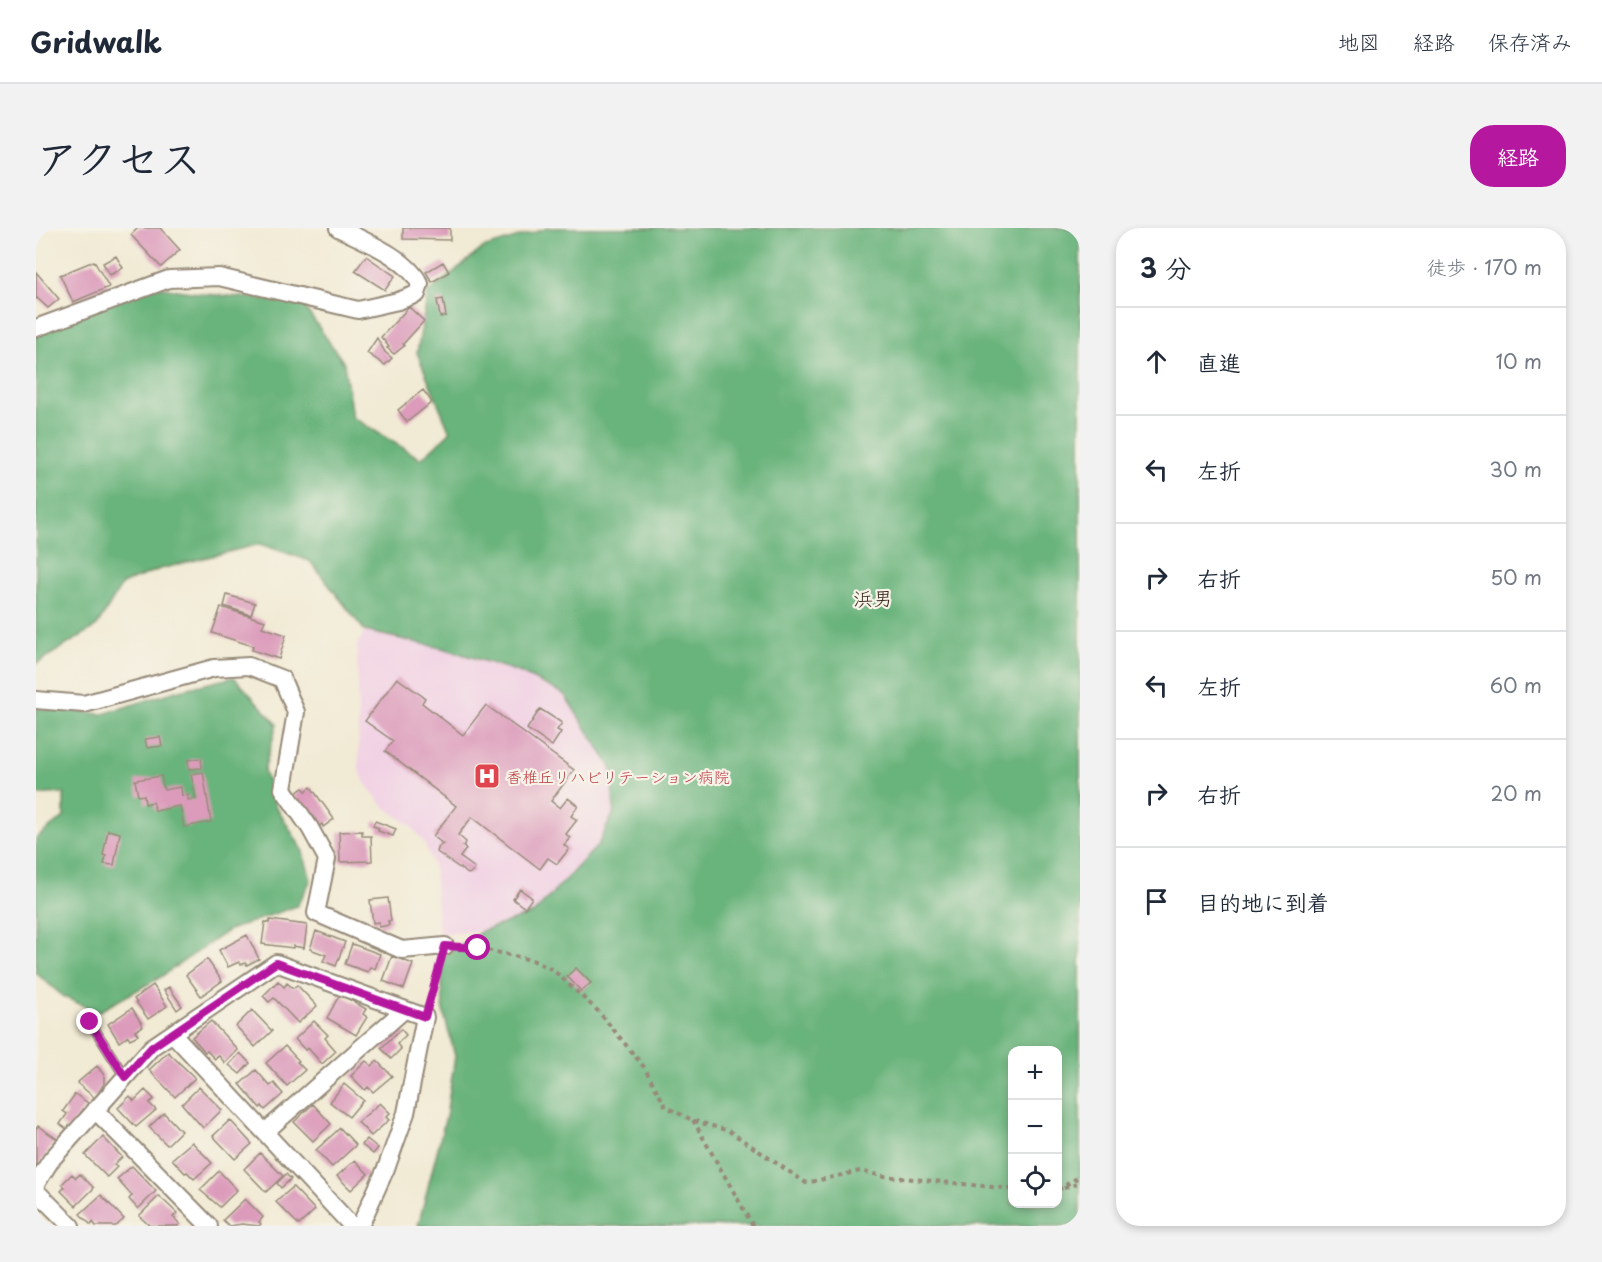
<!DOCTYPE html>
<html lang="ja">
<meta charset="utf-8">
<style>
body{margin:0;font-family:"Playpen Sans","Klee One",sans-serif;background:#f2f2f3;color:#1f2937}
.controls{position:absolute;right:18px;bottom:18px;display:grid;overflow:hidden;border-radius:12px;box-shadow:0 3px 9px #0003}
.controls button{width:54px;height:54px;display:grid;place-items:center;padding:0;border:0;border-bottom:2px solid #e0e1e3;background:#fff;color:#1f2937;font:30px sans-serif}
.stop{position:absolute;width:18px;height:18px;margin:-14px;border:4px solid #b5179e;border-radius:50%;background:#fff}
.stop.end{background:#b5179e;border-color:#fff;box-shadow:0 2px 6px #0008}
.list{margin:0;padding:0;list-style:none}
h2{display:flex;justify-content:space-between;align-items:center;height:78px;margin:0;padding:0 24px;font-size:26px}
h2 small{font-size:20px;font-weight:400;color:#747a83}
.list li{display:grid;grid-template-columns:39px 1fr auto;gap:18px;align-items:center;box-sizing:border-box;height:108px;padding:0 24px;border-top:2px solid #e0e1e3}
.list b{display:block;font-size:22px;white-space:nowrap}
.list em{font-size:20px;font-style:normal;color:#747a83}
.icon{flex:none;width:33px;height:33px;fill:none;stroke:currentColor;stroke-width:2;stroke-linecap:round;stroke-linejoin:round}
.map{position:relative;flex:none;width:1044px;height:998px;overflow:hidden;border-radius:24px}
header{display:flex;align-items:center;gap:36px;box-sizing:border-box;height:84px;padding:0 30px;background:#fff;border-bottom:2px solid #e0e1e3}
header strong{font-size:28px}
nav{display:flex;gap:33px;margin-inline-start:auto;font-size:21px}
.intro{display:flex;align-items:center;justify-content:space-between;box-sizing:border-box;height:144px;padding:0 36px}
h1{margin:0;font-size:42px}
.button{padding:15px 27px;border-radius:24px;background:#b5179e;color:#fff;font-size:21px;font-weight:700}
main{display:flex;gap:36px;padding:0 36px}
aside{flex:1;background:#fff;border-radius:24px;box-shadow:0 3px 9px #0003}
.map>svg:first-child{display:block}
.built{fill:#f1d0e4}
.forest{fill:#69b37b;stroke:#526e4c;stroke-width:1.5;fill-rule:evenodd}
.building{fill:#dc9bbb}
.lines{fill:none;stroke-linecap:round;stroke-linejoin:round}
.service-casing{stroke:#968a79;stroke-width:11}
.minor-casing{stroke:#968a79;stroke-width:20}
.path{stroke:#968a79;stroke-width:4;stroke-dasharray:4.5 4.5;stroke-linecap:butt}
.service{stroke:#fff;stroke-width:8}
.minor{stroke:#fff;stroke-width:16}
.route{stroke:#b5179e;stroke-width:8}
.labels{text-anchor:middle;dominant-baseline:central;stroke-width:4.5;stroke-linejoin:round;paint-order:stroke}
.health-label{font-size:16px;fill:#be3a42;stroke:#f7f3e8;text-anchor:start}
.quarter-label{font-size:20px;fill:#3b2a1e;stroke:#f7f3e8}
</style>
<header>
<strong>Gridwalk</strong>
<nav><a>地図</a><a>経路</a><a>保存済み</a></nav>
</header>
<div class="intro"><h1>アクセス</h1><a class="button">経路</a></div>
<main>
<div class="map">
<svg width="1044" height="998" viewBox="0 0 1044 998">
<rect width="100%" height="100%" fill="#f7f3e8"/>
<filter id="ink" filterUnits="userSpaceOnUse"><feTurbulence type="fractalNoise" baseFrequency=".0167" numOctaves="2"/><feDisplacementMap in="SourceGraphic" scale="12" xChannelSelector="R" yChannelSelector="G"/><feConvolveMatrix kernelMatrix="1 2 1 2 8 2 1 2 1" color-interpolation-filters="sRGB"/></filter>
<filter id="wash" filterUnits="userSpaceOnUse"><feTurbulence type="fractalNoise" baseFrequency=".008" numOctaves="4" result="noise"/><feDisplacementMap in="SourceGraphic" scale="24" xChannelSelector="R" yChannelSelector="G"/><feGaussianBlur stdDeviation="1.35" result="paint"/><feColorMatrix in="noise" values="0 0 0 0 0 0 0 0 0 0 0 0 0 0 0 0 0 1.4 0 .05"/><feComposite in="paint" operator="in"/></filter>
<g filter="url(#wash)">
<rect width="100%" height="100%" fill="#f1ead4"/>
<path class="built" d="M 329,403 L 410,421 L 483,444 L 528,466 L 575,539 L 578,584 L 562,617 L 498,686 L 446,703 L 403,706 L 398,640 L 388,614 L 375,598 L 346,577 L 329,555 L 323,542 L 321,417 Z"/>
<path class="forest" d="M 512,0 L 1044,0 L 1044,998 L 382,998 L 410,888 L 419,828 L 407,782 L 405,730 L 446,703 L 498,685 L 562,617 L 578,584 L 575,539 L 528,466 L 483,444 L 410,421 L 329,403 L 274,333 L 224,316 L 124,341 L 86,356 L 61,398 L 0,436 L 0,106 L 115,58 L 169,66 L 265,74 L 308,135 L 316,189 L 385,231 L 414,204 L 381,125 L 392,65 L 447,20 ZM 976,822 L 1022,822 L 1022,976 L 976,976 Z
M 198,449 L 241,496 L 228,542 L 240,579 L 266,621 L 275,652 L 261,678 L 193,702 L 123,750 L 62,784 L 28,769 L 0,745 L 0,610 L 28,589 L 28,565 L 0,567 L 0,480 L 67,486 L 140,463 Z"/>
<g id="blocks">
<path class="building" d="M 102,0 L 124,0 L 144,22 L 125,39 L 95,7 Z
M 367,0 L 414,0 L 414,12 L 367,11 Z
M 80,28 L 87,40 L 74,47 L 67,35 Z
M 330,28 L 359,48 L 349,62 L 319,43 Z
M 58,33 L 73,59 L 37,74 L 24,47 Z
M 407,34 L 413,44 L 396,54 L 390,44 Z
M 0,44 L 23,71 L 12,80 L 1,70 L 0,71 Z
M 407,71 L 410,88 L 404,89 L 401,72 Z
M 373,79 L 388,93 L 367,116 L 368,118 L 358,126 L 351,120 L 353,119 L 345,109 Z
M 341,110 L 349,124 L 356,130 L 349,137 L 331,125 Z
M 387,162 L 396,174 L 371,194 L 362,182 Z
M 191,367 L 219,375 L 215,387 L 188,378 Z
M 185,379 L 229,393 L 226,399 L 250,407 L 243,431 L 216,422 L 217,418 L 176,405 Z
M 361,450 L 389,470 L 386,475 L 427,507 L 450,477 L 538,542 L 515,573 L 524,580 L 532,570 L 542,578 L 535,588 L 541,592 L 530,606 L 534,610 L 528,617 L 533,621 L 521,636 L 512,630 L 504,641 L 436,589 L 422,607 L 430,614 L 427,618 L 430,621 L 424,629 L 439,640 L 437,644 L 432,646 L 401,624 L 403,618 L 407,616 L 397,608 L 420,578 L 349,523 L 357,513 L 329,493 Z
M 504,481 L 526,495 L 521,502 L 525,504 L 516,518 L 491,501 Z
M 124,509 L 126,518 L 111,520 L 109,511 Z
M 165,530 L 166,540 L 153,541 L 152,532 Z
M 167,544 L 175,594 L 148,599 L 144,578 L 119,583 L 117,574 L 109,576 L 108,567 L 102,568 L 99,552 L 125,548 L 128,562 L 145,559 L 146,568 L 152,567 L 152,572 L 160,571 L 155,546 Z
M 275,559 L 298,591 L 287,599 L 286,596 L 281,600 L 257,567 L 267,560 L 270,563 Z
M 339,593 L 360,601 L 357,608 L 342,603 L 343,600 L 337,598 Z
M 72,602 L 84,605 L 78,637 L 68,636 L 70,628 L 67,627 Z
M 326,603 L 326,608 L 335,608 L 336,633 L 304,634 L 303,604 Z
M 484,661 L 496,670 L 489,680 L 477,671 Z
M 352,670 L 355,693 L 352,693 L 353,697 L 343,699 L 343,694 L 337,695 L 334,672 Z
M 234,692 L 271,697 L 268,720 L 257,718 L 257,720 L 226,716 L 229,694 L 233,695 Z
M 280,703 L 309,714 L 300,738 L 287,733 L 290,727 L 274,721 Z
M 211,707 L 223,731 L 211,737 L 209,735 L 205,737 L 203,734 L 192,739 L 183,722 Z
M 316,716 L 344,726 L 339,741 L 334,739 L 332,744 L 309,736 Z
M 356,728 L 377,736 L 368,761 L 347,753 Z
M 171,731 L 186,753 L 165,768 L 150,747 Z
M 540,740 L 555,755 L 545,763 L 531,748 Z
M 242,753 L 248,759 L 251,755 L 257,760 L 261,757 L 281,778 L 262,795 L 238,770 L 233,774 L 227,768 Z
M 117,757 L 131,778 L 112,791 L 98,771 Z
M 133,759 L 146,778 L 141,782 L 128,762 Z
M 304,766 L 330,781 L 327,786 L 331,789 L 320,807 L 291,790 Z
M 96,780 L 107,798 L 99,803 L 102,807 L 94,811 L 92,808 L 83,814 L 72,796 Z
M 216,782 L 236,803 L 219,819 L 200,798 Z
M 175,793 L 202,822 L 189,835 L 182,827 L 179,831 L 171,823 L 169,824 L 156,809 Z
M 278,793 L 292,807 L 289,810 L 300,823 L 286,836 L 272,820 L 269,822 L 259,811 Z
M 365,801 L 370,807 L 361,816 L 365,821 L 355,831 L 345,820 Z
M 249,818 L 263,833 L 261,834 L 269,842 L 251,858 L 230,835 Z
M 132,824 L 159,850 L 139,869 L 113,842 Z
M 204,825 L 214,835 L 204,846 L 193,837 Z
M 330,833 L 336,838 L 341,833 L 356,848 L 337,864 L 332,859 L 329,862 L 315,848 Z
M 61,838 L 68,847 L 68,856 L 59,870 L 41,855 Z
M 220,842 L 234,858 L 238,855 L 247,866 L 229,882 L 226,878 L 224,880 L 204,856 Z
M 308,856 L 327,872 L 313,889 L 294,874 Z
M 163,859 L 186,882 L 167,900 L 146,876 Z
M 109,862 L 118,871 L 113,875 L 120,882 L 100,899 L 82,880 L 94,868 L 98,873 Z
M 39,866 L 52,875 L 32,902 L 24,896 L 31,886 L 27,883 Z
M 344,875 L 354,885 L 350,889 L 353,892 L 335,908 L 322,894 Z
M 277,876 L 295,896 L 277,913 L 258,894 Z
M 128,885 L 145,903 L 131,917 L 113,899 Z
M 194,892 L 216,916 L 199,931 L 177,908 Z
M 2,898 L 21,911 L 0,941 L 0,901 Z
M 304,900 L 320,917 L 296,939 L 280,922 Z
M 67,909 L 86,929 L 78,937 L 81,939 L 71,949 L 49,927 Z
M 331,911 L 342,920 L 337,926 L 326,917 Z
M 156,914 L 176,935 L 158,951 L 151,944 L 149,945 L 136,931 Z
M 224,925 L 247,948 L 230,964 L 208,941 Z
M 319,932 L 332,946 L 315,962 L 301,948 Z
M 96,938 L 120,963 L 102,981 L 93,971 L 96,968 L 81,951 Z
M 183,943 L 201,962 L 184,979 L 164,962 Z
M 36,946 L 40,950 L 44,946 L 58,960 L 40,978 L 25,963 L 29,959 L 26,956 Z
M 250,946 L 255,951 L 245,960 L 241,955 Z
M 257,959 L 279,982 L 263,997 L 240,974 Z
M 65,967 L 88,991 L 80,998 L 60,998 L 57,994 L 55,997 L 44,986 Z
M 123,968 L 141,985 L 137,989 L 144,996 L 142,998 L 114,998 L 103,988 Z
M 209,971 L 227,989 L 223,994 L 225,996 L 223,998 L 206,996 L 193,998 L 187,992 Z"/>
</g>
</g>
<g filter="url(#ink)">
<use href="#blocks" fill-opacity="0" stroke="#968a79" stroke-width="1.5"/>
<g class="lines">
<g class="service-casing">
<path id="service" d="M 54,794 L 89,849"/>
</g>
<g class="minor-casing">
<path id="minor" d="M 0,100 L 133,51 L 183,49 L 322,82 L 362,73 L 381,66 L 384,56 C 370,29 329,13 302,0
M 0,472 L 48,476 L 178,440 L 213,438 L 246,451 L 260,484 L 247,561 L 274,600 L 291,631 L 280,685 L 366,722 L 409,718
M 137,806 L 316,998
M 59,882 L 173,998
M 229,904 L 368,782
M 0,956 L 15,932 L 116,819 L 240,735 L 389,789 L 370,885 L 351,938 L 324,998
M 0,963 L 35,998"/>
</g>
<path class="path" d="M 425,719 L 442,720 L 496,732 L 517,742 L 563,784 L 608,839 L 630,879 L 656,892 L 693,903 L 770,955 L 824,943 L 847,948 L 976,961
M 394,772 L 404,736
M 657,892 L 717,998
M 1028,960 L 1044,955
M 1022,962 L 1044,948"/>
<use href="#service" class="service"/>
<use href="#minor" class="minor"/>
</g>
</g>
<g class="lines" filter="url(#ink)">
<path class="route" d="M 54,794 L 89,849 L 116,819 L 240,735 L 389,789 L 409,718 L 442,720"/>
</g>
<defs>
<g id="hospital-square" transform="scale(1.35)"><rect x="-9" y="-9" width="18" height="18" rx="4" fill="#e0444e" stroke="#f7f3e8"/><path d="M-5-5h3v3.5h4V-5h3V5h-3V1.5h-4V5h-3Z" fill="#fff"/></g>
</defs>
<g fill-rule="evenodd">
<use href="#hospital-square" x="451" y="548"/>
</g>
<g class="labels">
<g class="health-label">
<text x="470" y="548">香椎丘リハビリテーション病院</text>
</g>
<g class="quarter-label">
<text x="837" y="370">浜男</text>
</g>
</g>
</svg>
<div class="controls">
<button>+</button>
<button>−</button>
<button><svg class="icon" aria-label="locate" viewBox="0 0 24 24"><circle cx="12" cy="12" r="6"/><path d="M12 2v4M12 18v4M2 12h4M18 12h4"/></svg></button>
</div>
<div class="stop" style="left:442px;top:720px"></div>
<div class="stop end" style="left:54px;top:794px"></div>
</div>
<aside>
<h2>3 分<small>徒歩 · 170 m</small></h2>
<ul class="list">
<li><svg class="icon" aria-label="ahead" viewBox="0 0 24 24"><path d="M12 20V5M6 11l6-6 6 6"/></svg><div><b>直進</b></div><em>10 m</em></li>
<li><svg class="icon" aria-label="left" viewBox="0 0 24 24"><path d="M17 20v-9H6M10 6l-5 5 5 5"/></svg><div><b>左折</b></div><em>30 m</em></li>
<li><svg class="icon" aria-label="right" viewBox="0 0 24 24"><path d="M7 20v-9h11M14 6l5 5-5 5"/></svg><div><b>右折</b></div><em>50 m</em></li>
<li><svg class="icon" aria-label="left" viewBox="0 0 24 24"><path d="M17 20v-9H6M10 6l-5 5 5 5"/></svg><div><b>左折</b></div><em>60 m</em></li>
<li><svg class="icon" aria-label="right" viewBox="0 0 24 24"><path d="M7 20v-9h11M14 6l5 5-5 5"/></svg><div><b>右折</b></div><em>20 m</em></li>
<li><svg class="icon" aria-label="arrive" viewBox="0 0 24 24"><path d="M6 21V4h12l-3 4 3 4H6"/></svg><div><b>目的地に到着</b></div></li>
</ul>
</aside>
</main>
